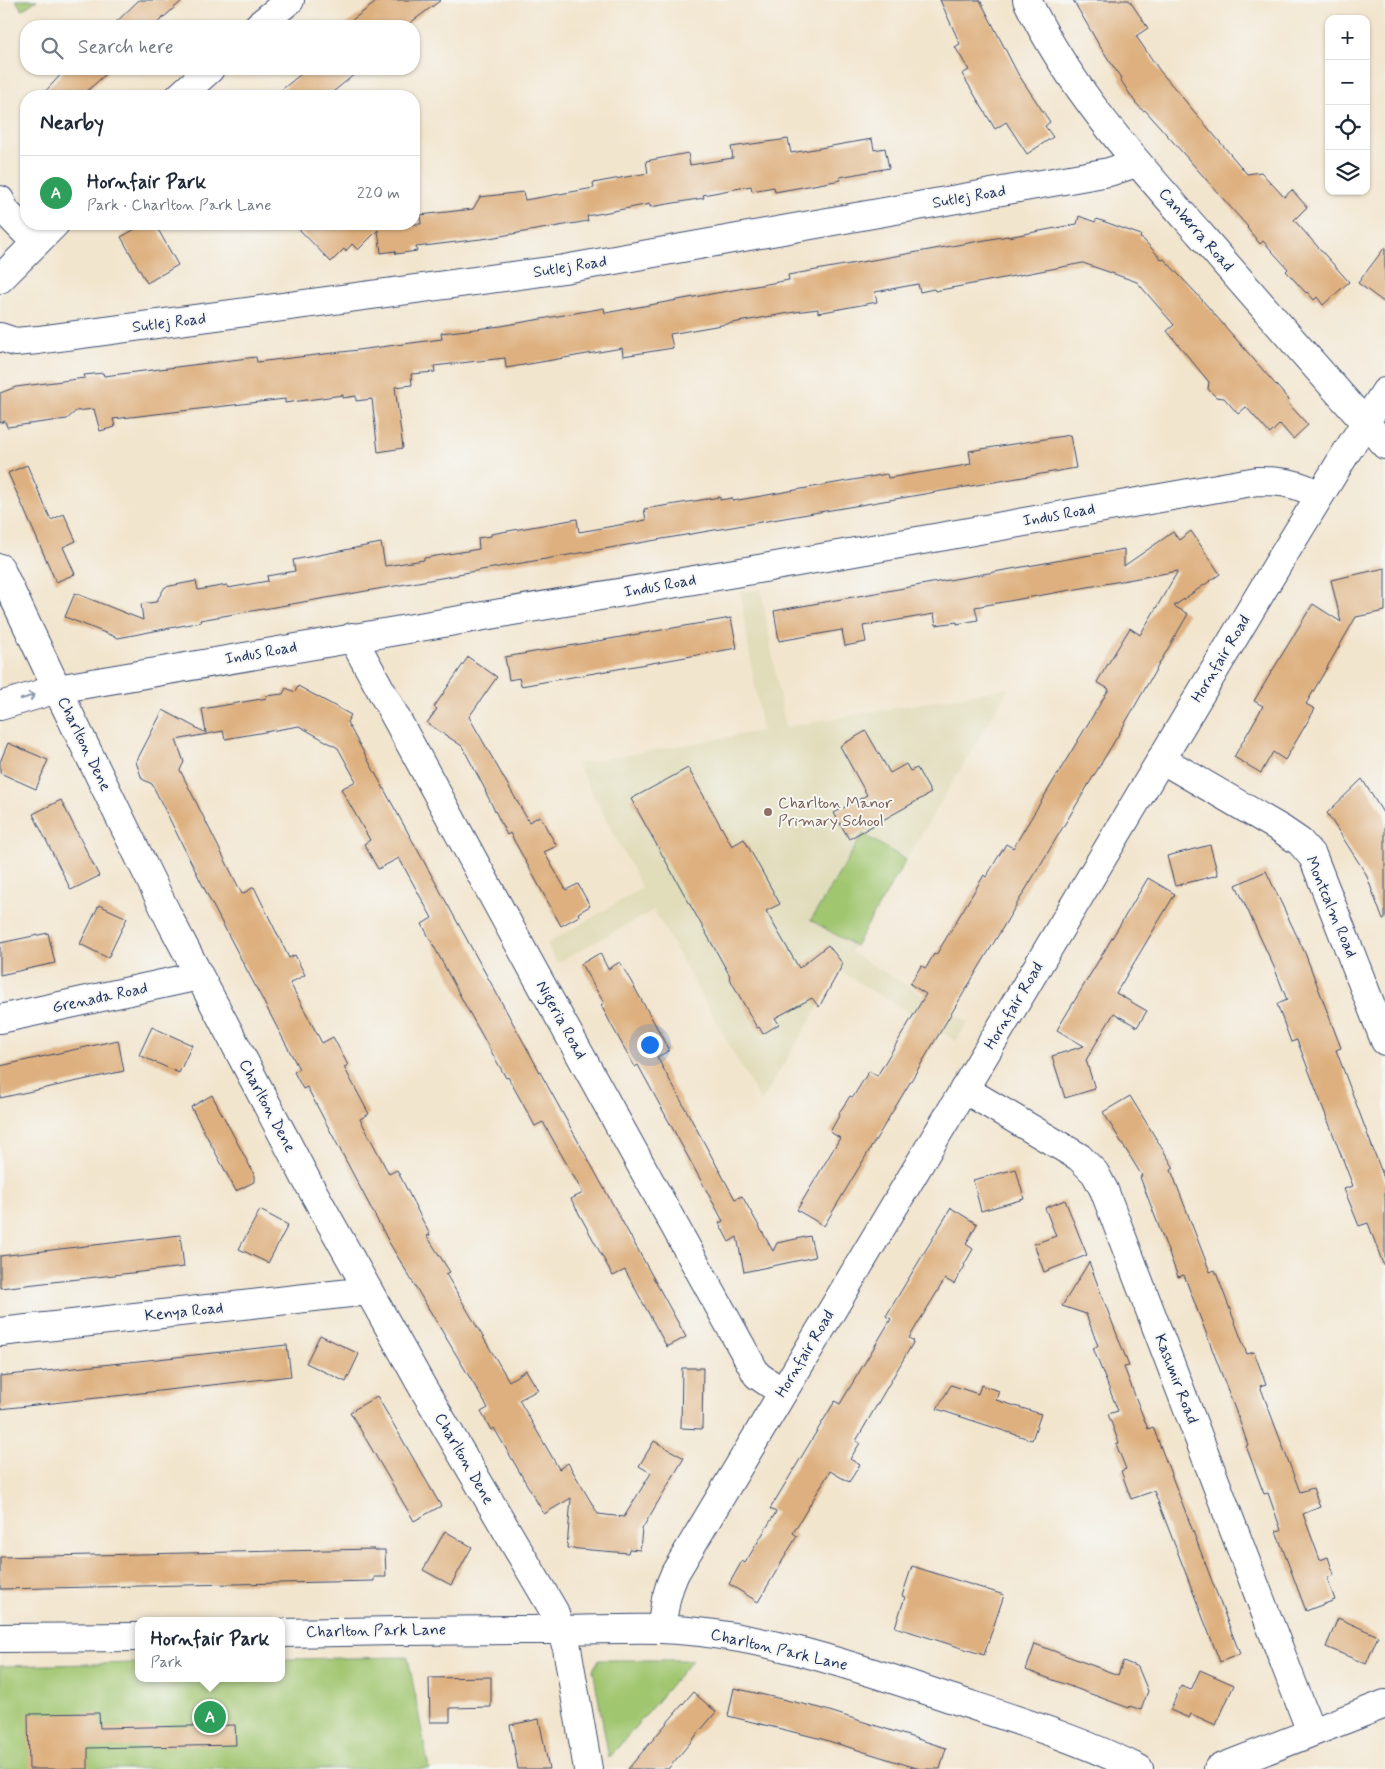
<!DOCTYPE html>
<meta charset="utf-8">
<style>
body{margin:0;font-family:Mynerve,sans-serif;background:#f2f2f3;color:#1f2937}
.controls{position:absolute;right:15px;top:15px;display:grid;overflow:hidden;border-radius:10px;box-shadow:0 1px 4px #0004}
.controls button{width:45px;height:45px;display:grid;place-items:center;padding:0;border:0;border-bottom:1px solid #e0e1e3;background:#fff;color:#1f2937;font:25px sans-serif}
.you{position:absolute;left:649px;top:1044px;width:18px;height:18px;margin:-12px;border:4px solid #fff;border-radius:50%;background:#1a73e8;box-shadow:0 0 0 8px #1a73e833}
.badge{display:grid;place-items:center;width:32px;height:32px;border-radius:50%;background:#d93025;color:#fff;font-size:16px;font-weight:700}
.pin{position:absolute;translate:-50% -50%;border:2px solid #fff;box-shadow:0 1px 5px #0006}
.popup{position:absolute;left:135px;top:1617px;width:150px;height:65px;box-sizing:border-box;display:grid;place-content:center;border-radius:10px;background:#fff;filter:drop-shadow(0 1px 4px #0005);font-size:16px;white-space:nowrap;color:#747a83}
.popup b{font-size:19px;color:#1f2937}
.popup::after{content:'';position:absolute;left:50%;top:100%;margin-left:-10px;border:10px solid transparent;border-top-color:#fff}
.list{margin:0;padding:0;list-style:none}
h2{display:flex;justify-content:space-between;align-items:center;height:65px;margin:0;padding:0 20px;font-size:21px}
h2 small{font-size:16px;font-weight:400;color:#747a83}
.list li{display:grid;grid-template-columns:32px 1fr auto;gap:15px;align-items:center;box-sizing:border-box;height:75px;padding:0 20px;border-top:1px solid #e0e1e3}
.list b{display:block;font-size:19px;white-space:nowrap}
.list p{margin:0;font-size:16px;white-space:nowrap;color:#747a83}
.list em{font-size:16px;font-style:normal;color:#747a83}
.icon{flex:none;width:28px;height:28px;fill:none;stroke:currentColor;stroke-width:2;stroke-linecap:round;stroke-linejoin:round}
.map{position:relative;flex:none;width:1385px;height:1769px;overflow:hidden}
.search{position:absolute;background:#fff;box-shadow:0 1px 4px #0004;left:20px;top:20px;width:400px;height:55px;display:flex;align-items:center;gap:12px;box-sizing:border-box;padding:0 18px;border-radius:20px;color:#747a83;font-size:19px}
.panel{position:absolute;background:#fff;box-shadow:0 1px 4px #0004;left:20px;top:90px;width:400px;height:140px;border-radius:20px}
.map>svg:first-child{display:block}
.built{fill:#e1dcba}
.green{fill:#a1c670;stroke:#5e7a67}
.building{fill:#deb07f}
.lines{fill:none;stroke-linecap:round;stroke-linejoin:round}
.street-casing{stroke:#3b4a6f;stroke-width:30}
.secondary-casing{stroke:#3b4a6f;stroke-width:30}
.street{stroke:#fff;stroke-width:28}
.secondary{stroke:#fff;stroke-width:28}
.oneway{stroke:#8d97ae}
.education-dot{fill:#8d6e63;stroke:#f6f6f2;stroke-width:2}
.labels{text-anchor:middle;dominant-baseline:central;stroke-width:4;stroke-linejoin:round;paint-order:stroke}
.street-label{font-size:16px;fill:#1b2f5e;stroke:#f6f6f2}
.education-label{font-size:16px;fill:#785e54;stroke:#f6f6f2;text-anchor:start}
</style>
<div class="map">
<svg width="1385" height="1769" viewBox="0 0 1385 1769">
<rect width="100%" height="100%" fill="#f6f6f2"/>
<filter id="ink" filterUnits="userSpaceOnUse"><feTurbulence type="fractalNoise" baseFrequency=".02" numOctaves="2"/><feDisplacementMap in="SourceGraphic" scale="10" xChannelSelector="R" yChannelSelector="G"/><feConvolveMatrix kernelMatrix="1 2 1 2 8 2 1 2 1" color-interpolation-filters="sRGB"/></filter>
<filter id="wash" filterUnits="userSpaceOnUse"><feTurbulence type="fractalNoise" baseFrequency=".0096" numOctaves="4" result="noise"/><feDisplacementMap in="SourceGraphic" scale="20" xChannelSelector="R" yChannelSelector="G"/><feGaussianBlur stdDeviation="1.12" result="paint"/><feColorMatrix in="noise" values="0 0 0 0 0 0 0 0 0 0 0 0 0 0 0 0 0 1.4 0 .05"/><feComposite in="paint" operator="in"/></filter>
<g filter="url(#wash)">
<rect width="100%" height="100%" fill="#f2e5ce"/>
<path class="built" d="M 761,589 L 785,727 L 1009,688 L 851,952 L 968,1022 L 956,1041 L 840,971 L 761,1102 L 654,910 L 557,963 L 547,944 L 642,888 L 577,764 L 762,731 L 740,592 Z"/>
<path class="green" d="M 16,0 L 37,0 L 22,10 Z
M 863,834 L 906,860 L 855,946 L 811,920 Z
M 408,1657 L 429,1769 L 0,1769 L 0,1666 L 139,1663 L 139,1678 L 281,1678 L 281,1659 Z
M 599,1660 L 692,1660 L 609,1758 L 593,1669 Z"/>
<g id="blocks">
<path class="building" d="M 139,0 L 183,0 L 154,26 L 112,26 Z
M 379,0 L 441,0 L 406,26 L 344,26 Z
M 940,0 L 980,0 L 1018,74 L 1050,122 L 1045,126 L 1053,137 L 1027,154 L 1006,122 L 995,129 L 962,74 L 969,70 L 955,47 L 960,44 Z
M 1073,0 L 1129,0 L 1148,28 L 1136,36 L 1160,71 L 1247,174 L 1261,172 L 1284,197 L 1292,190 L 1307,207 L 1294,220 L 1349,282 L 1323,305 L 1317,297 L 1314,300 L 1307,292 L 1306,293 L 1286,271 L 1288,269 L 1263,241 L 1260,244 L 1247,228 L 1248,227 L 1145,110 L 1143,111 L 1135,102 L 1120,79 L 1121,78 L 1099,45 Z
M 66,69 L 111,69 L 82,96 L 41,96 Z
M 307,69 L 361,69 L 328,96 L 274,96 Z
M 788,139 L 791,153 L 872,139 L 874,150 L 885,148 L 889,168 L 840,177 L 841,180 L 775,192 L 774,187 L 752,191 L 751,186 L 703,195 L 704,198 L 650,207 L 650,204 L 587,216 L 588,221 L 489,238 L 416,247 L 417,251 L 396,254 L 395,251 L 381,253 L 378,230 L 358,250 L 352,244 L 346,251 L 344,249 L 331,262 L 294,224 L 421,224 L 420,215 L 473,209 L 480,197 L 523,192 L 525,200 L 594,188 L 593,183 L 648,173 L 646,161 L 688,153 L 690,165 L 733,158 L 731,147 Z
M 1079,216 L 1095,222 L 1097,219 L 1141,235 L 1140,238 L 1144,240 L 1162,260 L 1164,259 L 1196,293 L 1289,400 L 1287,402 L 1308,425 L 1293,439 L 1280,424 L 1270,434 L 1246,407 L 1238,414 L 1224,398 L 1216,397 L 1208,389 L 1209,382 L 1167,331 L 1174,325 L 1137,282 L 1083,263 L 935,291 L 934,289 L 920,292 L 918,284 L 875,292 L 877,302 L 818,313 L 818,309 L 795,312 L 670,334 L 673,348 L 623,356 L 622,348 L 506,368 L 505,358 L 434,366 L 435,372 L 411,374 L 412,385 L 395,387 L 403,448 L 378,452 L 372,399 L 356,401 L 356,396 L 343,398 L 343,395 L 285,403 L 285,399 L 113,419 L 115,427 L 100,431 L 94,409 L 76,411 L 67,419 L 7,427 L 5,421 L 0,423 L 0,393 L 16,387 L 85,378 L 84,375 L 103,373 L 104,376 L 256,357 L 257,362 L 350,351 L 442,339 L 441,333 L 501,326 L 604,308 L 605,313 L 789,280 L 788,275 L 1008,236 L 1008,237 L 1077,224 Z
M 144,224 L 155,224 L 178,265 L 147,283 L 121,237 Z
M 1385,247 L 1385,303 L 1358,283 Z
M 1070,435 L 1076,468 L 458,574 L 458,575 L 200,620 L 201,622 L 118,638 L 65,617 L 75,593 L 143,620 L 141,604 L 156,602 L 165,587 L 196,581 L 198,590 L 227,585 L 228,588 L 268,581 L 267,576 L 295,571 L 293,560 L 381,543 L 385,566 L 424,560 L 424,558 L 479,549 L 478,538 L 491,536 L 491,534 L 577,519 L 579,532 L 608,527 L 646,520 L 644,509 L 720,497 L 720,500 L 732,498 L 733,501 L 887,474 L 888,478 L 955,467 L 971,464 L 969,451 Z
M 27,465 L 51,520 L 64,514 L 76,541 L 63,547 L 75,574 L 56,582 L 8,473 Z
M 1191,531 L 1220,574 L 1174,606 L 1188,614 L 1120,732 L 824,1226 L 797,1210 L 840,1138 L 830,1132 L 840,1114 L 839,1113 L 850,1096 L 853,1097 L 869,1071 L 877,1076 L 926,994 L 910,984 L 921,966 L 926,968 L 934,954 L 936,955 L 984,875 L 986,877 L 1006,844 L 1013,848 L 1109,689 L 1097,682 L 1130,628 L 1140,635 L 1178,571 L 975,607 L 978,620 L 957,624 L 957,622 L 936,625 L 934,614 L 863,626 L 866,642 L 845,646 L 842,630 L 779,641 L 774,611 L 1124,549 L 1124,566 L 1173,532 L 1179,540 Z
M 1385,568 L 1385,611 L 1356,617 L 1306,704 L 1315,709 L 1285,760 L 1273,752 L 1261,773 L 1234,757 L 1263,706 L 1254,701 L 1309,610 L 1313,604 L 1341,622 L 1331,580 Z
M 731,618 L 737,648 L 521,686 L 519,678 L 509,680 L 505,657 Z
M 468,657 L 497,677 L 469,717 L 529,822 L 540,816 L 548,831 L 557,846 L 544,852 L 566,890 L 578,884 L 590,906 L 578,913 L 579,916 L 561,926 L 510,833 L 507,835 L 485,791 L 486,791 L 462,746 L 427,723 L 437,709 L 434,707 Z
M 298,686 L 351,715 L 347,722 L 686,1337 L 667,1347 L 625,1270 L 613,1276 L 571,1199 L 583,1193 L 543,1122 L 535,1126 L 508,1077 L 506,1078 L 463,1001 L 422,924 L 432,918 L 399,858 L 378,869 L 364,844 L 370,840 L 341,789 L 356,781 L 338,748 L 299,726 L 225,739 L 223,731 L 176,740 L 184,762 L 180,770 L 242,894 L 254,887 L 289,958 L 295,955 L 305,975 L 290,983 L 322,1043 L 333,1037 L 348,1065 L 344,1067 L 369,1114 L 360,1119 L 389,1174 L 397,1170 L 430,1235 L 427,1236 L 450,1272 L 446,1274 L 509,1381 L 526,1370 L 538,1390 L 519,1400 L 559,1469 L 568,1463 L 598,1514 L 624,1517 L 651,1473 L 639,1466 L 654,1441 L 684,1458 L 642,1529 L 640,1550 L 629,1549 L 628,1553 L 567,1548 L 571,1498 L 544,1514 L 494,1428 L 491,1430 L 481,1412 L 488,1408 L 390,1244 L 307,1087 L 303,1089 L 294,1072 L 299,1069 L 210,900 L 152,784 L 142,779 L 136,762 L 163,710 L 206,733 L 202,709 L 267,698 L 266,696 L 283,694 L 286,688 L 295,692 Z
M 866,731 L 890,773 L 906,764 L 910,771 L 917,768 L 931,793 L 849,839 L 834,813 L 867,795 L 840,746 Z
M 8,743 L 48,760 L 36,789 L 0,773 L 0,762 Z
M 688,768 L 732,846 L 744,839 L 780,904 L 766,911 L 799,968 L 828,945 L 843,964 L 819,1007 L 812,998 L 775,1018 L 779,1024 L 763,1034 L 759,1027 L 757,1028 L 729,977 L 730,976 L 631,799 Z
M 1362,779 L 1385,816 L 1385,919 L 1383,920 L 1366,874 L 1327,813 Z
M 61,800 L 99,876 L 71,890 L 33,814 Z
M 1210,845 L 1218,875 L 1175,886 L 1167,856 Z
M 1266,871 L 1305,953 L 1341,1048 L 1336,1050 L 1385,1181 L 1385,1264 L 1383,1264 L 1368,1223 L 1359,1226 L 1344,1189 L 1353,1186 L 1297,1040 L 1291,1042 L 1277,1004 L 1287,1000 L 1274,967 L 1236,885 Z
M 1148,878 L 1175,894 L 1116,993 L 1147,1011 L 1137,1027 L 1114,1013 L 1086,1060 L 1095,1089 L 1065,1098 L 1052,1056 L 1084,1046 L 1057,1030 Z
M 99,905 L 127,918 L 108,958 L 80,944 Z
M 48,933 L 55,963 L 0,975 L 0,943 Z
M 600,953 L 608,969 L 620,962 L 655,1024 L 669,1051 L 657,1057 L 735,1199 L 742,1196 L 773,1251 L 777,1243 L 810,1236 L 815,1257 L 744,1272 L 737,1237 L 729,1242 L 719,1223 L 723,1221 L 638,1065 L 635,1067 L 613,1028 L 601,1005 L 604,1003 L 581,964 Z
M 152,1027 L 192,1045 L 179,1073 L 139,1055 Z
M 118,1040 L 124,1071 L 0,1098 L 0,1066 Z
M 212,1095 L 254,1174 L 254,1182 L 236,1191 L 191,1107 Z
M 1130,1096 L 1174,1168 L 1171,1170 L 1210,1272 L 1215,1270 L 1247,1354 L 1254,1352 L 1266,1384 L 1260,1386 L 1300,1492 L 1313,1488 L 1320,1507 L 1303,1514 L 1320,1560 L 1328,1557 L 1334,1575 L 1327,1578 L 1335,1600 L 1306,1611 L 1276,1531 L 1281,1530 L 1268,1493 L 1264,1494 L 1246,1446 L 1248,1445 L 1241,1425 L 1184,1275 L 1178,1277 L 1140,1177 L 1142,1176 L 1103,1112 Z
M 1016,1169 L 1024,1199 L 981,1211 L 973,1180 Z
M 1065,1200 L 1087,1255 L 1044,1272 L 1034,1244 L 1056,1236 L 1045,1208 Z
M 951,1208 L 977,1224 L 966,1244 L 973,1249 L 964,1265 L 965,1266 L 954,1284 L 945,1279 L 909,1338 L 914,1341 L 856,1441 L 860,1443 L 850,1459 L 860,1465 L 849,1482 L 830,1471 L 793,1533 L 797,1536 L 758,1602 L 729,1584 L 742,1561 L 745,1563 L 776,1512 L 770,1509 L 835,1401 L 840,1404 L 891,1319 L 886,1316 Z
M 260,1210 L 288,1225 L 268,1263 L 239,1249 Z
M 180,1235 L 184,1267 L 0,1288 L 0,1256 Z
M 1089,1262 L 1129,1366 L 1124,1367 L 1137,1401 L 1148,1429 L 1153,1427 L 1240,1654 L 1220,1662 L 1154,1491 L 1131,1499 L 1121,1471 L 1126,1469 L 1116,1444 L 1119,1443 L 1108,1414 L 1118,1411 L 1093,1348 L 1098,1346 L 1086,1314 L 1062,1306 Z
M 320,1335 L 359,1354 L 346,1382 L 306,1363 Z
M 287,1345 L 291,1376 L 0,1409 L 0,1376 Z
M 682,1368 L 703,1368 L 702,1429 L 681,1428 Z
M 951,1385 L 978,1394 L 981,1385 L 999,1391 L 996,1400 L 1041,1414 L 1032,1440 L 937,1409 Z
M 377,1396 L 441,1506 L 414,1521 L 350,1412 Z
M 445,1531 L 472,1547 L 451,1585 L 423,1570 Z
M 374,1549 L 374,1550 L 385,1550 L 386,1577 L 374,1577 L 374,1581 L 0,1589 L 0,1557 Z
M 912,1566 L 1004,1595 L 984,1655 L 895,1627 L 905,1597 L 902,1596 Z
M 1338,1618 L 1378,1636 L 1366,1664 L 1326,1647 Z
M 1035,1644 L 1118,1675 L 1123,1661 L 1138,1667 L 1148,1691 L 1141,1710 L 1130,1706 L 1129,1708 L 1026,1670 Z
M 1200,1670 L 1234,1685 L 1216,1725 L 1191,1714 L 1189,1718 L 1170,1710 L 1181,1686 L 1191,1690 Z
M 491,1677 L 491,1707 L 450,1708 L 450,1722 L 430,1722 L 429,1678 Z
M 734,1688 L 820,1708 L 946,1748 L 940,1769 L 920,1769 L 822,1739 L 728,1716 Z
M 693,1692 L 716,1712 L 668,1769 L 628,1769 Z
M 99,1713 L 100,1728 L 235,1725 L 236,1745 L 88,1748 L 88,1769 L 29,1769 L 28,1714 Z
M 539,1719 L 549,1769 L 518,1769 L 510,1725 Z"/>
</g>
</g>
<g filter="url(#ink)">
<use href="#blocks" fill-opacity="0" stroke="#3b4a6f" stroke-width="1"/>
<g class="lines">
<g class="street-casing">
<path id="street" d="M 258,26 L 290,0
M 180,96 L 210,69
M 0,200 L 6,212 L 36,243
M 0,279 L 55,224
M 0,337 L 15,342 L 38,340 L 564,269 L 1109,172 L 1136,163
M 0,568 L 57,689 L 171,922 L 306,1179 L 423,1388 L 554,1611 L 567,1648 L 588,1769
M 352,637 L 531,966 L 757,1375 L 782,1392
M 0,706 L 57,689 L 764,568 L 1257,481 C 1283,481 1296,483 1319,495
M 1161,759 L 1281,829 L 1300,842 L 1313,857 L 1385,1041
M 0,1019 L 199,976
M 964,1089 L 1079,1157 L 1095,1173 L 1104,1190 L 1311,1732
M 0,1332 L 368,1291
M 1218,1769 L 1385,1704"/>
</g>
<g class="secondary-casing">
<path id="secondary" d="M 1027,0 C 1070,89 1135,161 1200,234 C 1261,305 1323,375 1385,445
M 662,1629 C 663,1609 666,1592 675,1573 L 1278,564 L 1346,453 L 1385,392
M 281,1633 C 373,1631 464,1630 555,1630 C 591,1630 626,1628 661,1629 C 761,1633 859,1668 953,1699 C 1016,1720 1079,1739 1139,1769
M 0,1638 L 139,1637"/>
</g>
<use href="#street" class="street"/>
<use href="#secondary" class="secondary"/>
</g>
<defs><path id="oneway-shaft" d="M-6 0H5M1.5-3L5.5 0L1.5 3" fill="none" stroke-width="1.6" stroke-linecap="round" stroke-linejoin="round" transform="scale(1.25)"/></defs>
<use class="oneway" href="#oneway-shaft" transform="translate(28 697) rotate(-17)"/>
</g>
<circle class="education-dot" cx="768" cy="812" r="5"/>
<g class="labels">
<g class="street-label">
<text transform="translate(969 197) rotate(-10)">Sutlej Road</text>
<text transform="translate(1196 230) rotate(49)">Canberra Road</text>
<text transform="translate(570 267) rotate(-9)">Sutlej Road</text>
<text transform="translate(169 323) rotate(-7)">Sutlej Road</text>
<text transform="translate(1059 515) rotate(-10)">Indus Road</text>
<text transform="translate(660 586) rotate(-10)">Indus Road</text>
<text transform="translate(261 653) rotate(-10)">Indus Road</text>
<text transform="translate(1221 659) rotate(-59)">Hornfair Road</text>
<text transform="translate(84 744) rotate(64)">Charlton Dene</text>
<text transform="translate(1331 907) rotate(67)">Montcalm Road</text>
<text transform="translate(100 998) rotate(-12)">Grenada Road</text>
<text transform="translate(1014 1006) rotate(-59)">Hornfair Road</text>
<text transform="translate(561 1020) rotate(61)">Nigeria Road</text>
<text transform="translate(267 1106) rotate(62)">Charlton Dene</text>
<text transform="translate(184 1312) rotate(-6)">Kenya Road</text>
<text transform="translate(805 1354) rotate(-59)">Hornfair Road</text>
<text transform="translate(1176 1379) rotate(69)">Kashmir Road</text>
<text transform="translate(464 1459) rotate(60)">Charlton Dene</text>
<text transform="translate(376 1631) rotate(-1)">Charlton Park Lane</text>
<text transform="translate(779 1650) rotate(13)">Charlton Park Lane</text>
</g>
<g class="education-label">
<text x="778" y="803">Charlton Manor<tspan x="778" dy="18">Primary School</tspan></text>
</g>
</g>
</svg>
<div class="controls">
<button>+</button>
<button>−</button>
<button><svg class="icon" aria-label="locate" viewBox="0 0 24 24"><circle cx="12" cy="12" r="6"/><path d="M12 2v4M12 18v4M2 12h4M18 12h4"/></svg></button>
<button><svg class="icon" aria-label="layers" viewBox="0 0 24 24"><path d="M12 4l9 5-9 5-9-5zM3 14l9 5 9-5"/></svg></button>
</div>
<div class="you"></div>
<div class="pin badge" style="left:210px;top:1717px;background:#2e9e5b">A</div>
<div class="popup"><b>Hornfair Park</b>Park</div>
<div class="search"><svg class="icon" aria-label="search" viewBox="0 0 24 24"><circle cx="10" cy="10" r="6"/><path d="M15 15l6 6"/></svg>Search here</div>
<section class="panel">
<h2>Nearby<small></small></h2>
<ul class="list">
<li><span class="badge" style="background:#2e9e5b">A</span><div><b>Hornfair Park</b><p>Park · Charlton Park Lane</p></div><em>220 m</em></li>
</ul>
</section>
</div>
